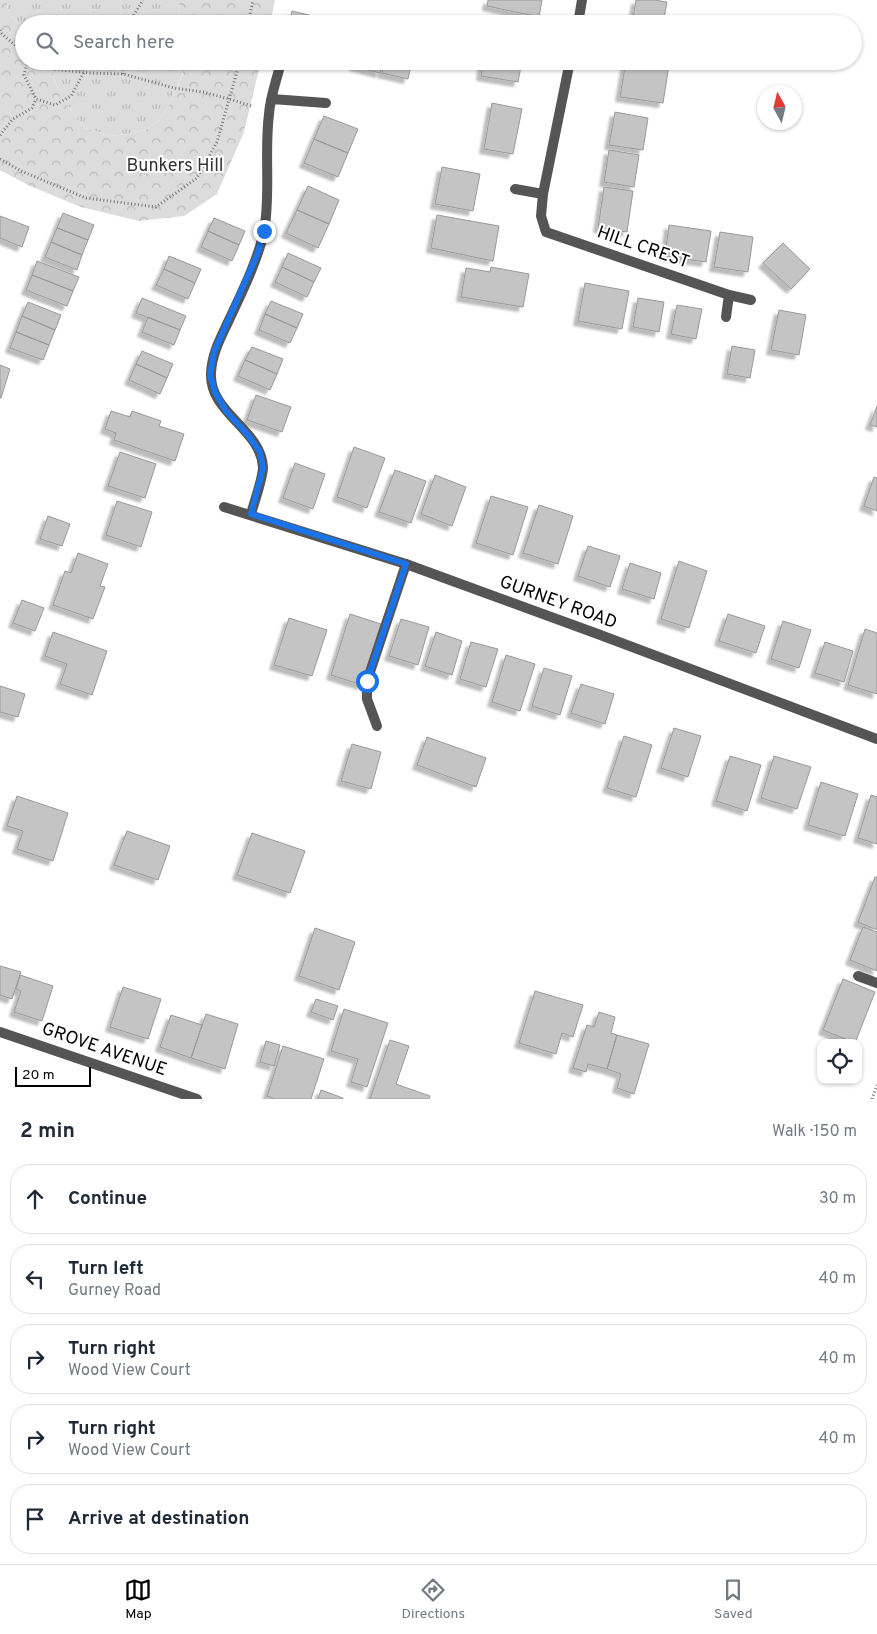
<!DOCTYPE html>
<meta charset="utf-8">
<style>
body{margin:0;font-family:Overpass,sans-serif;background:#f2f2f3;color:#1f2937}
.controls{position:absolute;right:15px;bottom:15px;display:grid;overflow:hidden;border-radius:10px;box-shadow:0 1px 4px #0004}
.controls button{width:45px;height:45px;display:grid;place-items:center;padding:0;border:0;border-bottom:1px solid #e0e1e3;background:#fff;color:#1f2937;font:25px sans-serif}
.compass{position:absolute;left:757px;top:85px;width:45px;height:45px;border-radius:50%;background:#fff;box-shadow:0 1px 4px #0004;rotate:352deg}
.scale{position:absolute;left:15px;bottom:12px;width:76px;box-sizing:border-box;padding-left:5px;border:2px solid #000;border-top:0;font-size:14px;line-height:18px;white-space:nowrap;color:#000;-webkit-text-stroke:4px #fff;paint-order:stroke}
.stop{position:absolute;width:15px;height:15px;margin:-11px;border:4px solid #1a73e8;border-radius:50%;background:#fff}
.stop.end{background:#1a73e8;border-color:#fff;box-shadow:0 1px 5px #0008}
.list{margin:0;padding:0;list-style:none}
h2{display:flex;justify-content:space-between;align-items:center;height:65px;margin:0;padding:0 20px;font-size:21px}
h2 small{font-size:16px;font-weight:400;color:#747a83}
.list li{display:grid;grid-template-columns:32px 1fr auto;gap:15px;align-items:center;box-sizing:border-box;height:70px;margin:0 10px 10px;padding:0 10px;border:1px solid #e0e1e3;border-radius:20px}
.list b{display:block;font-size:19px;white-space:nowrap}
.list p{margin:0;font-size:16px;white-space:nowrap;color:#747a83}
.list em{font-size:16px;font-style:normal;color:#747a83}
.icon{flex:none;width:28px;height:28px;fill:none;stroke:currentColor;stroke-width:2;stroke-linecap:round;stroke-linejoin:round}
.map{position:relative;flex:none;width:877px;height:1099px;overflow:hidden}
.search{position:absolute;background:#fff;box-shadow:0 1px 4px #0004;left:15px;right:15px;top:15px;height:55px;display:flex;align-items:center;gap:12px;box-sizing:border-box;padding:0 18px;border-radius:28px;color:#747a83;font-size:19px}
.sheet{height:465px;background:#fff}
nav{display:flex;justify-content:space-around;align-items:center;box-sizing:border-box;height:70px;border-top:1px solid #e0e1e3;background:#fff;font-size:14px;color:#747a83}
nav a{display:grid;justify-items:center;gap:2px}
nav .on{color:#000}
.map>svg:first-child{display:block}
.grass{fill:url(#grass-tufts)}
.forest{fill:url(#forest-crowns)}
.building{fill:#c4c4c4;stroke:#999;filter:url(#shadow)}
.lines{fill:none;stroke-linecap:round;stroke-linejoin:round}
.path{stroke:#777;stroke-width:3;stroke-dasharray:1 2.5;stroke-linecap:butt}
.service{stroke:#555;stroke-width:10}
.minor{stroke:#555;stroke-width:10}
.route{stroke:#1a73e8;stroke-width:6}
.labels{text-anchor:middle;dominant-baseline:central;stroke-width:4;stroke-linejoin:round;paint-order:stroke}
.park-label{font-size:18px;fill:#333;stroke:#fff}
.street-label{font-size:18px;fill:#000;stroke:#fff}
</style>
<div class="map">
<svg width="877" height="1099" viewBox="0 0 877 1099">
<defs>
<pattern id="grass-tufts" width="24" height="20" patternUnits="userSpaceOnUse" patternTransform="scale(1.25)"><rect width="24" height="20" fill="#dcdcdc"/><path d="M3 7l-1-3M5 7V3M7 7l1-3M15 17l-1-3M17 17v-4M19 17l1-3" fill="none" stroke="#bbb"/></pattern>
<pattern id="forest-crowns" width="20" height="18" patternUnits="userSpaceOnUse" patternTransform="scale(1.25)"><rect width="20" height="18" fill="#dcdcdc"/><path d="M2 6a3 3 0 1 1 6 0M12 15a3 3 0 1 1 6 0" fill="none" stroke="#bbb"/></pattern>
<filter id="shadow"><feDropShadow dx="-4.5" dy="4.5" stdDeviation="1" flood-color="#0004"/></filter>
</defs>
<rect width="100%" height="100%" fill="#fff"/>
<path class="grass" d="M 7,0 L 179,0 L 180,24 L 24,24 L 24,26 C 13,21 6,12 7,0 Z
M 51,61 L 182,61 L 183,73 L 169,105 L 160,120 L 147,129 L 134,133 L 111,136 L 85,128 L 61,97 L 53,76 Z"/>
<path class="forest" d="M 0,0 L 7,0 C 6,12 13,21 24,26 L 24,61 L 51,61 L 53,76 L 61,97 L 85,128 L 111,136 L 134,133 L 147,129 L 160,120 L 169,105 L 183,74 L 182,61 L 261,61 L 244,132 L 217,194 L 184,216 L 139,221 L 81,207 L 30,186 L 0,170 Z
M 179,0 L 275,0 L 270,24 L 180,24 Z"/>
<path class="building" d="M 488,0 L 542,0 L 539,17 L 487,6 Z
M 636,0 L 654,0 L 667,2 L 663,24 L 632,24 Z
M 292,11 L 317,17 L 315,24 L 289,24 Z
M 319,18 L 343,24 L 317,24 Z
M 355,61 L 383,61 L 380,73 L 354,66 Z
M 385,61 L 412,61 L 408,79 L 382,73 Z
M 483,61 L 522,61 L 518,82 L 481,76 Z
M 626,61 L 645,61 L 669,65 L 663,103 L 620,97 Z
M 492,103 L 522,109 L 513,154 L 484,149 Z
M 615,112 L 648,118 L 643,150 L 609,145 Z
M 324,116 L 358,129 L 348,153 L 314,139 Z
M 314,139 L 348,153 L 338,177 L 304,163 Z
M 609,150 L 639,155 L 634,187 L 604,182 Z
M 442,167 L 480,174 L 473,211 L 435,204 Z
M 308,186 L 339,200 L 329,224 L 297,210 Z
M 604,187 L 633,191 L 627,232 L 598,228 Z
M 297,210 L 329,224 L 318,248 L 286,233 Z
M 63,213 L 94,225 L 88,240 L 57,228 Z
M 437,215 L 499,226 L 493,261 L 431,248 Z
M 0,216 L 29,227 L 22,247 L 0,238 Z
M 214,218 L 245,231 L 239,245 L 208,231 Z
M 669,225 L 711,231 L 706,262 L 665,256 Z
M 57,228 L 88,240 L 82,255 L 51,242 Z
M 208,231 L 239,245 L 232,261 L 201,247 Z
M 720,232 L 753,237 L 748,272 L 714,267 Z
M 51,242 L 82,255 L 77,270 L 45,257 Z
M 783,243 L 810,269 L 791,289 L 763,263 Z
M 288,253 L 321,268 L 314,282 L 282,267 Z
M 169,256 L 201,269 L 195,283 L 164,269 Z
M 37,261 L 79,277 L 73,291 L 32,275 Z
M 282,267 L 314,282 L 307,297 L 275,282 Z
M 491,267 L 529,274 L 523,307 L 461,297 L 466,268 L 490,272 Z
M 164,269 L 195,283 L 188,299 L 156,285 Z
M 32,275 L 73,291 L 67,306 L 26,290 Z
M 585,283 L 629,291 L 622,329 L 578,321 Z
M 142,298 L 186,316 L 180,330 L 136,313 Z
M 638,298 L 664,302 L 659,332 L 633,327 Z
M 271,301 L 303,314 L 297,328 L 265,314 Z
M 28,302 L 61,315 L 55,330 L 22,316 Z
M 677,305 L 702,309 L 696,339 L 671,334 Z
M 779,310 L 806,315 L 799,355 L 771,350 Z
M 265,314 L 297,328 L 290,343 L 259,330 Z
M 22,316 L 55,330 L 49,345 L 16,332 Z
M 148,317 L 180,330 L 174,345 L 142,332 Z
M 16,332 L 49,345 L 43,360 L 10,348 Z
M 732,346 L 755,350 L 750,378 L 727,374 Z
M 252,347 L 283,359 L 277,374 L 245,360 Z
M 142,351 L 173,364 L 167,378 L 136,364 Z
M 245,360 L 277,374 L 270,390 L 238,376 Z
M 136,364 L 167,378 L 160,394 L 129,380 Z
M 0,365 L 10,369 L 1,398 L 0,398 Z
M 256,395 L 291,407 L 282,432 L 247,420 Z
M 877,406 L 877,427 L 870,425 Z
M 111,411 L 130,417 L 132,411 L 161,421 L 159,426 L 184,434 L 175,461 L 114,440 L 116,433 L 105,429 Z
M 354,447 L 385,458 L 367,508 L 337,497 Z
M 120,452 L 156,464 L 145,498 L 108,486 Z
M 295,463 L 325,474 L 313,509 L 283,498 Z
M 395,470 L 426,481 L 411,523 L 379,512 Z
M 435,475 L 466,487 L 452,526 L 421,514 Z
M 874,477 L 877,478 L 877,511 L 864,506 Z
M 491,496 L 528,507 L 513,555 L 476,543 Z
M 117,501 L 152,512 L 141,547 L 106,535 Z
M 539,505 L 573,516 L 558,564 L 523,553 Z
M 48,516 L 70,524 L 62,546 L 40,539 Z
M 588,546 L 620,556 L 610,587 L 578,576 Z
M 78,553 L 108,564 L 100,586 L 105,587 L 93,619 L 53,605 L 65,571 L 71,573 Z
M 679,561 L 707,571 L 689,628 L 661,619 Z
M 630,563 L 661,573 L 654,599 L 622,589 Z
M 22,600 L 44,608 L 35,631 L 13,623 Z
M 350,614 L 381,624 L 362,685 L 331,675 Z
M 728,614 L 765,626 L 756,653 L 719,641 Z
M 289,618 L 327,630 L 312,676 L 274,665 Z
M 401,619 L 429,627 L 418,665 L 389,656 Z
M 783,621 L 811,630 L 799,668 L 771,659 Z
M 865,629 L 877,633 L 877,694 L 848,685 Z
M 53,632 L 107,651 L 92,695 L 60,684 L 67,664 L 45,656 Z
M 436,632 L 462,641 L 452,675 L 425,666 Z
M 471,642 L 498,649 L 486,687 L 460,679 Z
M 825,642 L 853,651 L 844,682 L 815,673 Z
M 506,655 L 535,664 L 520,711 L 492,702 Z
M 544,668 L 572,676 L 560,715 L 532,706 Z
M 581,684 L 614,694 L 605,724 L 571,713 Z
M 0,686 L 25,694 L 18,717 L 0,712 Z
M 674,728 L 701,736 L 688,777 L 661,768 Z
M 624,736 L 652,745 L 636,797 L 607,788 Z
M 427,737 L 486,758 L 476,787 L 417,765 Z
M 352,744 L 381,752 L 371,789 L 341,781 Z
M 730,756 L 761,765 L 747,811 L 716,801 Z
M 774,756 L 811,767 L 797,809 L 761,798 Z
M 821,782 L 858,794 L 845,836 L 808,825 Z
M 871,795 L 877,797 L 877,844 L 858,838 Z
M 17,796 L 68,813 L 53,861 L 17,849 L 23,831 L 7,826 Z
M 127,831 L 170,846 L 158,880 L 114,865 Z
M 252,833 L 305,851 L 290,893 L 237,875 Z
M 875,877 L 877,877 L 877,930 L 858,922 Z
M 863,927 L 877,932 L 877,971 L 850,960 Z
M 315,928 L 355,942 L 339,990 L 299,976 Z
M 0,966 L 21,972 L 12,999 L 0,995 Z
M 20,975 L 53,986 L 42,1021 L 14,1012 L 21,991 L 16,989 Z
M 843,979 L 875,992 L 855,1043 L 823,1030 Z
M 123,987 L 161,999 L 148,1039 L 110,1027 Z
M 535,991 L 583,1005 L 573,1037 L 562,1033 L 556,1054 L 519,1043 Z
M 316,999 L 338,1006 L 333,1020 L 311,1012 Z
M 344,1009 L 388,1023 L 367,1087 L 351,1082 L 358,1059 L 331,1051 Z
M 599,1012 L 615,1017 L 611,1033 L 617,1035 L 607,1069 L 588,1064 L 586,1072 L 573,1068 L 587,1025 L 594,1027 Z
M 206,1014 L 238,1024 L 225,1069 L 191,1058 Z
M 171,1015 L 202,1025 L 191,1058 L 160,1047 Z
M 617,1035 L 649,1044 L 634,1094 L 617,1088 L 621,1074 L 607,1069 Z
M 390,1040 L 409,1046 L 396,1084 L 430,1096 L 429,1099 L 370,1099 Z
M 266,1041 L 280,1045 L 274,1066 L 260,1062 Z
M 283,1046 L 324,1059 L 311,1099 L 275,1099 L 267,1096 Z
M 321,1090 L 343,1098 L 343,1099 L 318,1099 Z"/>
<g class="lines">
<path class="path" d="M 128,24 L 143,0
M 248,24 L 253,0
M 0,30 L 1,33 L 24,53
M 28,61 L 24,75 L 36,99 L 55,105 L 71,96 L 84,72
M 33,61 L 41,68 L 91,73 L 123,74 L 174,88 L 203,92 L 229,99 L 252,106
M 123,74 L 123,61
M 0,135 L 13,119 L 32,108 L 36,99
M 0,159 L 21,171 L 86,198 L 156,207 L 197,178 L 217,142 L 240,61
M 872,1099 L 877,1085"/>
<path class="service" d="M 377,726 L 367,699 L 367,681 L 406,564"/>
<path class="minor" d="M 578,24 L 582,0
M 570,61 L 543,194 L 541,216 L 546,232 L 729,295 L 751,300
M 272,99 L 326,103
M 515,189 L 543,194
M 726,317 L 729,295
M 224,507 L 406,564 L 595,633 L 877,739
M 251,514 C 254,503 263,478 263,467 C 261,429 209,413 211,373 C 212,353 221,337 229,320 C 242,292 257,262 264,232 C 271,193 264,153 269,114 C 270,98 276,82 280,66
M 858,976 L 877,983
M 0,1032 L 197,1099"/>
</g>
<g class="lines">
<path class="route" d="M 264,231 L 257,255 L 214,352 L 210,375 L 215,392 L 226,411 L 248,435 L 260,452 L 263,468 L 251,514 L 406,564 L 367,681"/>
</g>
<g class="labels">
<g class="park-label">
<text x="175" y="166">Bunkers Hill</text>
</g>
<g class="street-label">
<text transform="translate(643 248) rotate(19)">HILL CREST</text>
<text transform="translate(558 603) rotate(20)">GURNEY ROAD</text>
<text transform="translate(104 1050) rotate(19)">GROVE AVENUE</text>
</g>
</g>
</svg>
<div class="controls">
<button><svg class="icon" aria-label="locate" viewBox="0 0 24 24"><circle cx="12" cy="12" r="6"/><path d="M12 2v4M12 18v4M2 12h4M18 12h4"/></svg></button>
</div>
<svg class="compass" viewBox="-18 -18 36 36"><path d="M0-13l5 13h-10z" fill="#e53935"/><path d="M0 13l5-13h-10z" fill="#747a83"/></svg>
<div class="scale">20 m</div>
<div class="stop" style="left:367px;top:681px"></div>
<div class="stop end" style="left:264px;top:231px"></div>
<div class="search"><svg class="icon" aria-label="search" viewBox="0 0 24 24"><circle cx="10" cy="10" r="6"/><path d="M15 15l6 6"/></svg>Search here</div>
</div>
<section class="sheet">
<h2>2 min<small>Walk · 150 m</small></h2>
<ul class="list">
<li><svg class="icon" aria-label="ahead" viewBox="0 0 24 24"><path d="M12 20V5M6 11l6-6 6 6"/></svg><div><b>Continue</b></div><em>30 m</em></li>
<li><svg class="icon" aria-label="left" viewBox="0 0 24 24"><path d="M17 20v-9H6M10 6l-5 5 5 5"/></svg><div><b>Turn left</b><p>Gurney Road</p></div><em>40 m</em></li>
<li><svg class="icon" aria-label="right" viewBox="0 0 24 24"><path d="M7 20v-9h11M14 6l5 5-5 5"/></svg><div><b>Turn right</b><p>Wood View Court</p></div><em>40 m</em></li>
<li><svg class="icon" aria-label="right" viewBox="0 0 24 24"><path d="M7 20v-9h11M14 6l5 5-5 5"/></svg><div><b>Turn right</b><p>Wood View Court</p></div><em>40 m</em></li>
<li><svg class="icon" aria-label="arrive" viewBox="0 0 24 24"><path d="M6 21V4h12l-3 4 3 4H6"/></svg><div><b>Arrive at destination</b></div></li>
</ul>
</section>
<nav>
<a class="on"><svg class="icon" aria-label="map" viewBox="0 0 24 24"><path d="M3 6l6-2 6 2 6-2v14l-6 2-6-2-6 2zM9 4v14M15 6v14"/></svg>Map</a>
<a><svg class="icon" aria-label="directions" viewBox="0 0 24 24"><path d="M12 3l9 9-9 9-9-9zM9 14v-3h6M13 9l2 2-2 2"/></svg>Directions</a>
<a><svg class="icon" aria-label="saved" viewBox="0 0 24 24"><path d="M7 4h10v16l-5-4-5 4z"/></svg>Saved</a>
</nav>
